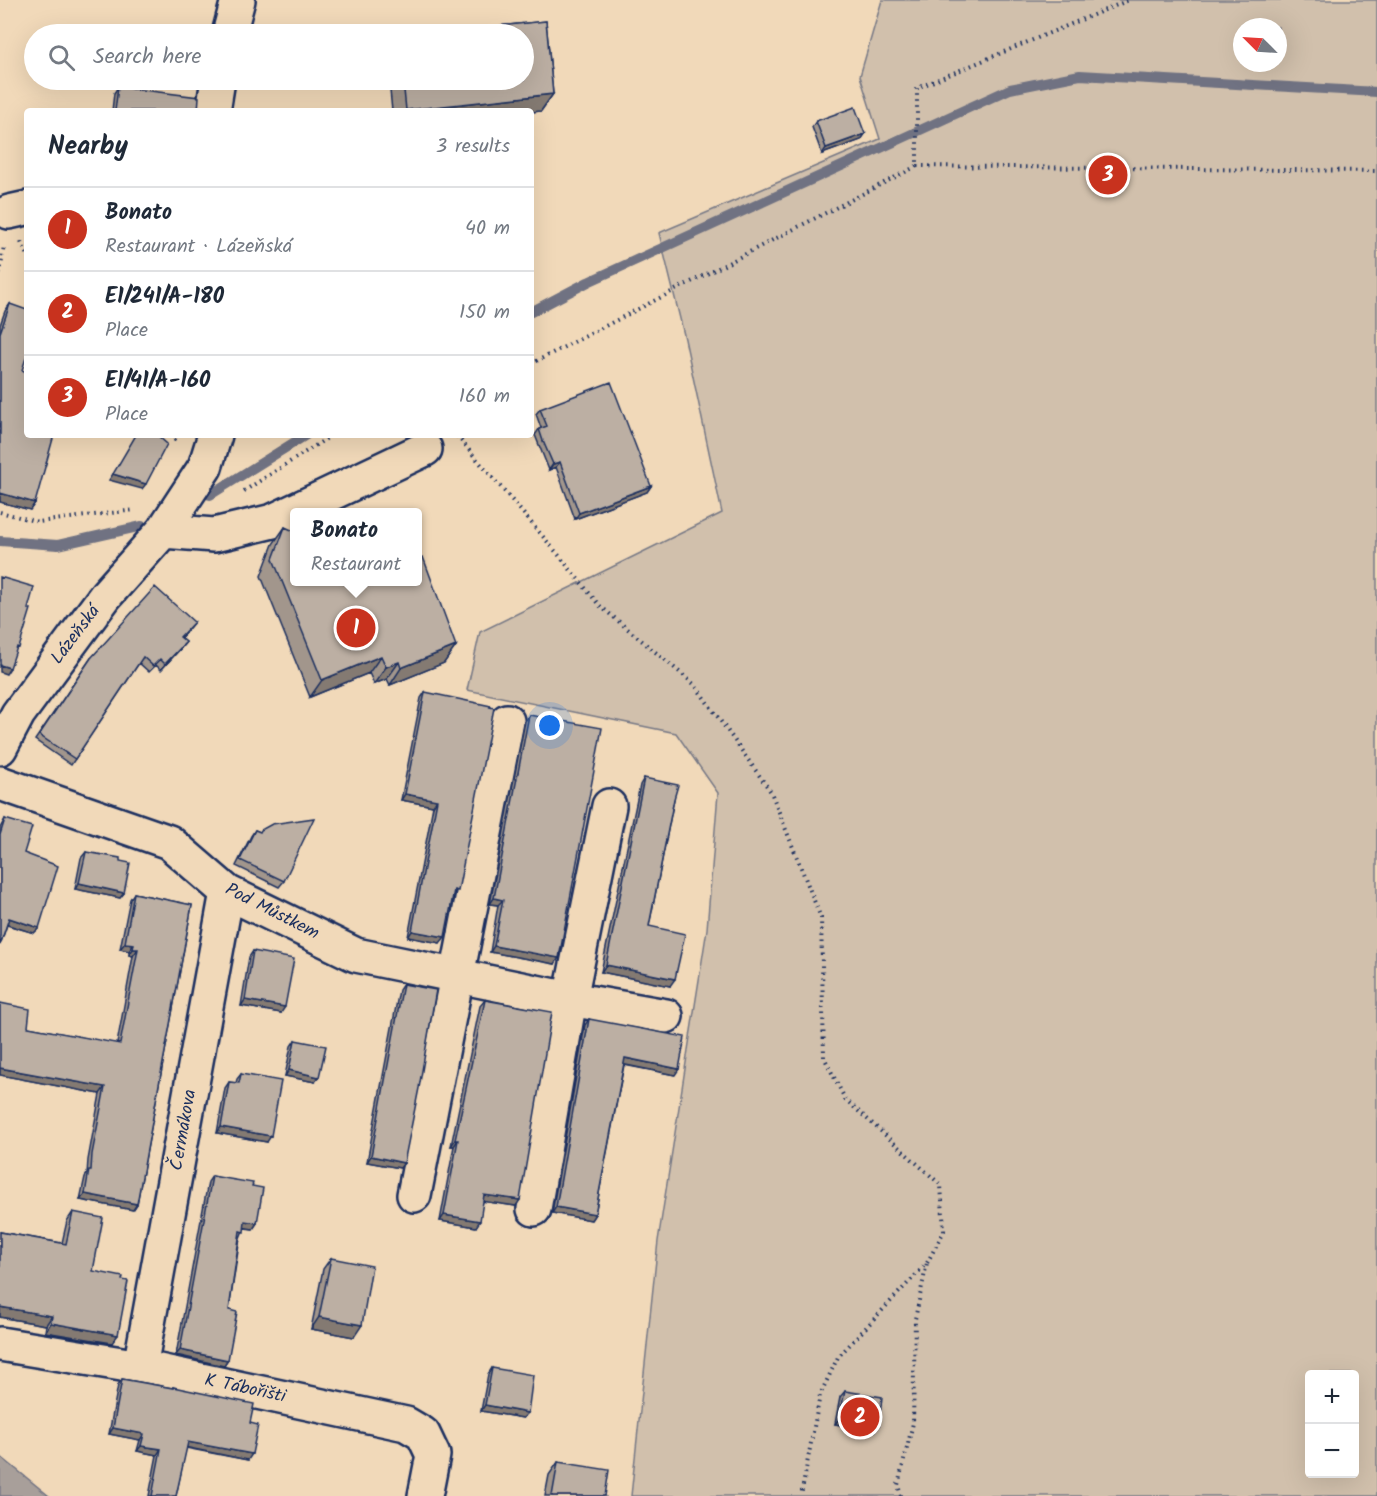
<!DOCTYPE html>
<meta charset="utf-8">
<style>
body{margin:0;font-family:Kalam,sans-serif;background:#f6f6f7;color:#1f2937}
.controls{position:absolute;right:18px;bottom:18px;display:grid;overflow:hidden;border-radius:6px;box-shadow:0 6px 24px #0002}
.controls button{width:54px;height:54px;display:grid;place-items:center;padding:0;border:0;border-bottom:2px solid #e0e1e3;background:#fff;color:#1f2937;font:30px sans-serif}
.compass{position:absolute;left:1233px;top:18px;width:54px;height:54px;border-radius:50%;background:#fff;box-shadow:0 6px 24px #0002;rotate:294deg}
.you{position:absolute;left:550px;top:726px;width:21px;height:21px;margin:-15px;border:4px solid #fff;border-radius:50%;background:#1a73e8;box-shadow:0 0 0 9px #1a73e833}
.badge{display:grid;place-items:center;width:39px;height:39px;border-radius:50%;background:#c8321e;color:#fff;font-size:20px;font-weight:700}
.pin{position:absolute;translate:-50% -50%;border:3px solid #fff;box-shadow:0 2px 6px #0006}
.popup{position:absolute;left:290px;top:508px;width:132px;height:78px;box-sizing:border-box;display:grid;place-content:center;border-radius:6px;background:#fff;filter:drop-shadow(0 2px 4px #0005);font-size:20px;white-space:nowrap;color:#747a83}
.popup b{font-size:22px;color:#1f2937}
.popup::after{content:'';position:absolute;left:50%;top:100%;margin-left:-12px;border:12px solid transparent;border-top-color:#fff}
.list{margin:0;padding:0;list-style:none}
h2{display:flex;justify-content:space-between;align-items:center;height:78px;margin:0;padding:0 24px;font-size:26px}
h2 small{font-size:20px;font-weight:400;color:#747a83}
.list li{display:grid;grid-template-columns:39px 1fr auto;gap:18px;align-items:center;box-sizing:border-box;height:84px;padding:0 24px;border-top:2px solid #e0e1e3}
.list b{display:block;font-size:22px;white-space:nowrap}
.list p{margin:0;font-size:20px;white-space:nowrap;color:#747a83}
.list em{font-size:20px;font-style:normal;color:#747a83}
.icon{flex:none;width:33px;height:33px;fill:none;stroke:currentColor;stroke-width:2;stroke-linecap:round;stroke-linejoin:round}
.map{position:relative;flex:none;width:1377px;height:1496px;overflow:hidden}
.search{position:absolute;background:#fff;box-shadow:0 6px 24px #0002;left:24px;top:24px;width:510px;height:66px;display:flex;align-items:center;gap:15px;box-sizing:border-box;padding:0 21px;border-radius:33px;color:#747a83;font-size:22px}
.panel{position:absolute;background:#fff;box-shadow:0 6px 24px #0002;left:24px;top:108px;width:510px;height:330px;border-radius:6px}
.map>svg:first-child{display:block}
.green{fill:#d1c0ac;stroke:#767885;stroke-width:1.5;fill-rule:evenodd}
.water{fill:#a89f9a;stroke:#707282;stroke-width:1.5}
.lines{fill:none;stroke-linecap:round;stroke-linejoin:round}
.stream{stroke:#707282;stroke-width:10}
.minor-casing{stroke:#1b2f5e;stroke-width:38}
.path{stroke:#1b2f5e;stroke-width:4;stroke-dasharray:1.5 4.5;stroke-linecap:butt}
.minor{stroke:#f1d9b9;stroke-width:33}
.wall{fill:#a2968c;stroke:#1b2f5e;stroke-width:1.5}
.shaded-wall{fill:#847a72;stroke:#1b2f5e;stroke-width:1.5}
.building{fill:#bcafa3;stroke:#1b2f5e;stroke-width:1.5}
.labels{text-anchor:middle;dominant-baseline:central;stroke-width:4.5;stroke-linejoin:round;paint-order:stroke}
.street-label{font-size:18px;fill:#1b2f5e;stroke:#f1d9b9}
</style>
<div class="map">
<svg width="1377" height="1496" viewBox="0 0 1377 1496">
<rect width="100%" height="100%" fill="#f1d9b9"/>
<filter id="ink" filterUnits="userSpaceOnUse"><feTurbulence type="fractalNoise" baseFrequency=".0167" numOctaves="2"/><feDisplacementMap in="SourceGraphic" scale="12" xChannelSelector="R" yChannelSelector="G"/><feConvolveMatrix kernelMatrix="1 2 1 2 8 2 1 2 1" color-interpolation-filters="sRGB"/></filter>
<g filter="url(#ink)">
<path class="green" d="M 882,0 L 1377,0 L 1377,1496 L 631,1496 L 658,1241 L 707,929 L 718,793 L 676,733 L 467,690 L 480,632 L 722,513 L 685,339 L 659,233 L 880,139 L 860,76 ZM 1242,27 L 1278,27 L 1278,63 L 1242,63 ZM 1310,1374 L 1354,1374 L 1354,1474 L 1310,1474 Z"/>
<path class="water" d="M 0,1456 L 49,1496 L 0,1496 Z"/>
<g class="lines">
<path class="stream" d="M 531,312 L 588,282 L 1010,89 L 1080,75 L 1377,92
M 210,495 L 306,435
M 0,541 L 58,545 L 142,526"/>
<g class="minor-casing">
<path id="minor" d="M 229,34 L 238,0
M 213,111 L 218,80
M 9,212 L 27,208
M 163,531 L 214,535 L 273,521 L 425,449
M 0,748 L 18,714 L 106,595 L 163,531 L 205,467 L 215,435
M 0,783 L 169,842 L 227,892 L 356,955 L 570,999 L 666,1016
M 414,1195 L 507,721
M 534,1209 L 570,999 L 609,806
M 0,1344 L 140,1367 L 406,1424 L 423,1434 L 433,1455 L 425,1496
M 140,1367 L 227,892"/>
</g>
<path class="path" d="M 917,166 L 1377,171
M 21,242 L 27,255
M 0,274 L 4,245
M 531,364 L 917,166 L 917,88 L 1129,0
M 170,435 L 177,442
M 457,436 L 557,553 L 599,605 L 695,685 L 771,792 L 821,918 L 824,1057 L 845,1099 L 941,1185 L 944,1231 L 927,1263 L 838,1357 L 820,1395 L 801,1496
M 244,491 L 332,435
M 0,512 L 38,522 L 135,510
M 901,1496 L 898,1485 L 913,1423 L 915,1319 L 927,1263"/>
<use href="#minor" class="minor"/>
</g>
<path class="wall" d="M 546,21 L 553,94 L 541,111 L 531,112 L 531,111 L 392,111 L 389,80 L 524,80 L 524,34 L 446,34 L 449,31 Z
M 118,87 L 198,111 L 112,111 L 114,93 Z
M 816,121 L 865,134 L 861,140 L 822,154 L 812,127 Z
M 10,304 L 22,370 L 35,503 L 30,510 L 0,502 L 0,325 L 5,311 Z
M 540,409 L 651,486 L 647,492 L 575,519 L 556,467 L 549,470 L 535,435 L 539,429 L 541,428 L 536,414 Z
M 285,527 L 456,646 L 444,663 L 390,685 L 387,679 L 374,684 L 369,673 L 310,697 L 261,576 L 273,544 Z
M 194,622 L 181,638 L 186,642 L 181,648 L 161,670 L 156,665 L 149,672 L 139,663 L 71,765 L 35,740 L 91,658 Z
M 425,692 L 453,897 L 440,943 L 408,937 L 433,806 L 401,800 L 421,698 Z
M 529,715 L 555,964 L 490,952 L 498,905 L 490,904 L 525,721 Z
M 644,778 L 674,799 L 649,926 L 670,986 L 601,972 L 640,785 Z
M 5,819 L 24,853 L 39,928 L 34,933 L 7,925 L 0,945 L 0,828 Z
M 255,830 L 260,832 L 284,881 L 279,887 L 236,866 L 251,836 Z
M 86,852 L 124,893 L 120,898 L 75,889 L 81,858 Z
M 134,893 L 192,905 L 137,1204 L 133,1210 L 80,1200 L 85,1177 L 87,1174 L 88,1160 L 100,1094 L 0,1075 L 0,1003 L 28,1027 L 117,1044 L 133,956 L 129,955 L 129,951 L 120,949 L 130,899 Z
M 253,951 L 281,1013 L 241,1006 L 249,957 Z
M 403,984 L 404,1163 L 400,1168 L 367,1162 L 399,990 Z
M 485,1000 L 516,1206 L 483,1201 L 476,1227 L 440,1221 L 454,1146 L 451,1146 L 480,1006 Z
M 589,1019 L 675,1075 L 624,1065 L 595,1214 L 591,1220 L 552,1213 L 585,1025 Z
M 295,1040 L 315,1082 L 285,1076 L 291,1046 Z
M 241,1074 L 267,1142 L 217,1133 L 225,1088 L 229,1082 L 236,1083 L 237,1079 Z
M 212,1176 L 252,1186 L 257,1223 L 253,1229 L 244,1228 L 240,1238 L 229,1310 L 228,1360 L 224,1366 L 176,1355 L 208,1182 Z
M 73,1212 L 93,1271 L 112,1343 L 45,1332 L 46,1325 L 0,1317 L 0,1232 L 62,1243 L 67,1221 Z
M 331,1258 L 354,1337 L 311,1329 L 323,1269 Z
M 492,1368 L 523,1418 L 481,1411 L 488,1374 Z
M 122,1379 L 172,1388 L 173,1387 L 250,1423 L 248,1460 L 186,1448 L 176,1496 L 149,1496 L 157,1455 L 137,1451 L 140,1440 L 109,1434 L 118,1385 Z
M 845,1391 L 879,1425 L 875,1431 L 835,1424 L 840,1397 Z
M 558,1462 L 605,1496 L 545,1496 L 549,1475 Z"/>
<path class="shaded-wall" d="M 553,94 L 541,111 L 531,112 L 531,111 L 405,111 L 406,110 Z
M 865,134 L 861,140 L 822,154 L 826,148 Z
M 560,462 L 556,467 L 549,470 L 553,464 Z
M 113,474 L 146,484 L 142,489 L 109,480 Z
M 651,486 L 647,492 L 575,519 L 579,513 Z
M 0,493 L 35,503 L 30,510 L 0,502 Z
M 186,642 L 181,648 L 161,670 L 165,664 Z
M 456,646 L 444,663 L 390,685 L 401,668 Z
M 381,656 L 369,673 L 310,697 L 322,680 Z
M 399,662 L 387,679 L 374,684 L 386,667 Z
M 0,665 L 10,668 L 6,674 L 0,672 Z
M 405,794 L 437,800 L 433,806 L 401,800 Z
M 79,883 L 124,893 L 120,898 L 75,889 Z
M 494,898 L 503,900 L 498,905 L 490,904 Z
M 9,918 L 39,928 L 34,933 L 5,924 Z
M 412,931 L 445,937 L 440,943 L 408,937 Z
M 125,943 L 134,944 L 129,951 L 120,949 Z
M 494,946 L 559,958 L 555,964 L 490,952 Z
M 133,949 L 138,949 L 133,956 L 129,955 Z
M 606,965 L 675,979 L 670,986 L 601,972 Z
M 245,1000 L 285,1007 L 281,1013 L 241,1006 Z
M 625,1058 L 679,1069 L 675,1075 L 621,1064 Z
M 0,1068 L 105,1087 L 100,1094 L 0,1075 Z
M 289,1070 L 319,1077 L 315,1082 L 285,1076 Z
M 221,1127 L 271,1136 L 267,1142 L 217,1133 Z
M 455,1140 L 458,1140 L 454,1146 L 451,1146 Z
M 371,1156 L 404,1163 L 400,1168 L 367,1162 Z
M 85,1194 L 137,1204 L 133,1210 L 80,1200 Z
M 484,1195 L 520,1200 L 516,1206 L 480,1201 Z
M 556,1207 L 595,1214 L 591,1220 L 552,1213 Z
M 444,1215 L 480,1221 L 476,1227 L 440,1221 Z
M 245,1221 L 257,1223 L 253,1229 L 241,1227 Z
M 0,1307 L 52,1316 L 46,1325 L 0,1317 Z
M 319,1317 L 362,1325 L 354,1337 L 311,1329 Z
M 51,1323 L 118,1335 L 112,1343 L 45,1332 Z
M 180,1350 L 228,1360 L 224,1366 L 176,1355 Z
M 485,1405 L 528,1413 L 523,1418 L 481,1411 Z
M 839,1419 L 879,1425 L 875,1431 L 835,1424 Z
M 113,1428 L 144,1434 L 140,1440 L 109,1434 Z
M 188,1442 L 252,1454 L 248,1460 L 184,1447 Z
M 141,1446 L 161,1449 L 157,1455 L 137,1451 Z"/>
<path class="building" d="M 546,21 L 553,94 L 406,110 L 403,80 L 524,80 L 524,34 L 449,34 L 449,31 Z
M 118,87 L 199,97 L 198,111 L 115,111 Z
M 855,107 L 865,134 L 826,148 L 816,121 Z
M 10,304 L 27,310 L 27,355 L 22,370 L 27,372 L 27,435 L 54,435 L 35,503 L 0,493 L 0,333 Z
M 611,382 L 651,486 L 579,513 L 560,462 L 553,464 L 543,441 L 539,429 L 547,426 L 540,409 Z
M 136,435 L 157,435 L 167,444 L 146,484 L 113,474 Z
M 285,527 L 294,531 L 294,582 L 417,582 L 417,559 L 423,557 L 456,646 L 401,668 L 399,662 L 386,667 L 381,656 L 322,680 L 273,559 Z
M 0,577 L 34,587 L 28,609 L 31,609 L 19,648 L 17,647 L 10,668 L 0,665 Z
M 155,587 L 194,622 L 180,637 L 186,642 L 165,664 L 160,659 L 153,666 L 143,657 L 75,759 L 39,735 L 91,658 Z
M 425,692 L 491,706 L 490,707 L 494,708 L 458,891 L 454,890 L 445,937 L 412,931 L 437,800 L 405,794 Z
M 529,715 L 602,728 L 559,958 L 494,946 L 503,900 L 494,898 Z
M 644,778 L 678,785 L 674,799 L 649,926 L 685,934 L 675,979 L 606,965 Z
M 314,818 L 284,881 L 240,860 L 255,830 L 260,832 L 261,830 L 272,824 Z
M 5,819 L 32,827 L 24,853 L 58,866 L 39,928 L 9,918 L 0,945 L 0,835 Z
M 86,852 L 120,858 L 120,861 L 130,863 L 124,893 L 79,883 Z
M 134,893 L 192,905 L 137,1204 L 85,1194 L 89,1170 L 91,1170 L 92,1154 L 105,1087 L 0,1068 L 0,1003 L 30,1009 L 28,1027 L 120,1044 L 138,949 L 133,949 L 134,944 L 125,943 Z
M 253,951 L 294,959 L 285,1007 L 245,1000 Z
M 403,984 L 436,990 L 419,1088 L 404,1163 L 371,1156 Z
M 485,1000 L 552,1012 L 520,1200 L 484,1195 L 480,1221 L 444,1215 L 458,1140 L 455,1140 Z
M 589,1019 L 685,1037 L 679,1069 L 625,1058 L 595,1214 L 556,1207 Z
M 295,1040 L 326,1046 L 319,1077 L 289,1070 Z
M 241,1074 L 281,1081 L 271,1136 L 221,1127 L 229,1082 L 239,1083 Z
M 212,1176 L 253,1183 L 252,1186 L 263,1188 L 257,1223 L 245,1221 L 244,1232 L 240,1231 L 229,1310 L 237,1312 L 228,1360 L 180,1350 Z
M 73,1212 L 103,1218 L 93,1271 L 123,1277 L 122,1280 L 128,1281 L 118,1335 L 51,1323 L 52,1316 L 0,1307 L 0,1232 L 66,1244 Z
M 331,1258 L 372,1266 L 362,1325 L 319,1317 Z
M 492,1368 L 533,1375 L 528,1413 L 485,1405 Z
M 122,1379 L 173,1388 L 173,1387 L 254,1404 L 250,1423 L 258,1425 L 252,1454 L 188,1442 L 176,1496 L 152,1496 L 161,1449 L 141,1446 L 144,1434 L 113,1428 Z
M 845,1391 L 882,1397 L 879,1425 L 839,1419 Z
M 558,1462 L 609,1470 L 605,1496 L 552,1496 Z"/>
</g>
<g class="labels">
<g class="street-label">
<text transform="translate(76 635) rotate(-53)">Lázeňská</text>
<text transform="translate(272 912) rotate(27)">Pod Můstkem</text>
<text transform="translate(184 1130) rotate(-80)">Čermákova</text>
<text transform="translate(245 1389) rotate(12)">K Tábořišti</text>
</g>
</g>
</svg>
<div class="controls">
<button>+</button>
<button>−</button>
</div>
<svg class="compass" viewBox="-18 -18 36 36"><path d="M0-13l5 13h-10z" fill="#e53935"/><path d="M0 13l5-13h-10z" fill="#747a83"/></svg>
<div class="you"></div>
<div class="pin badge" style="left:356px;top:628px">1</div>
<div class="popup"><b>Bonato</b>Restaurant</div>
<div class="pin badge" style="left:860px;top:1417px">2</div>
<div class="pin badge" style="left:1108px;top:175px">3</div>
<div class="search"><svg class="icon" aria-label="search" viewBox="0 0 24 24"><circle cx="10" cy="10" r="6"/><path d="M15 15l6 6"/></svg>Search here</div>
<section class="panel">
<h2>Nearby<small>3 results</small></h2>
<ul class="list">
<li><span class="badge">1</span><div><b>Bonato</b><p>Restaurant · Lázeňská</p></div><em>40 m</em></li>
<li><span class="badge">2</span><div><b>E1/241/A-180</b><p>Place</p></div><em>150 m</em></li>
<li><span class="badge">3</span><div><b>E1/41/A-160</b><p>Place</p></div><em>160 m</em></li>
</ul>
</section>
</div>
